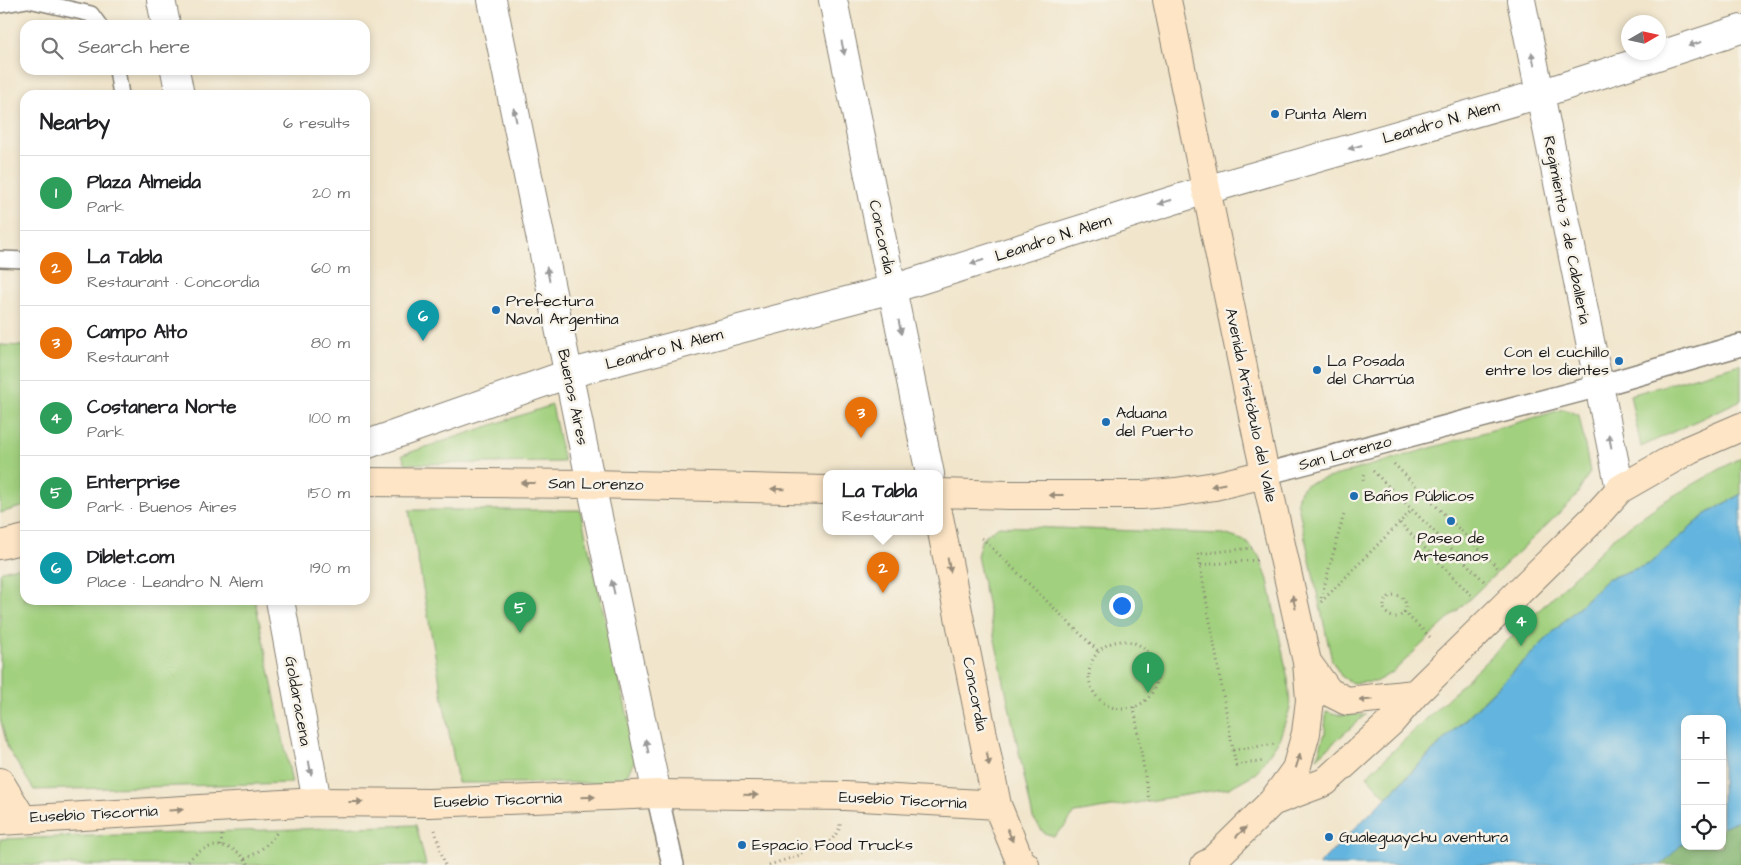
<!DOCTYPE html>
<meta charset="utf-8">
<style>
body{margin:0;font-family:"Architects Daughter",sans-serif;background:#f2f2f2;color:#202124}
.controls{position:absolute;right:15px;bottom:15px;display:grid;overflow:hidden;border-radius:10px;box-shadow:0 2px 8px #0003}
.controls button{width:45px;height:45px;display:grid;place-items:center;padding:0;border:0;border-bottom:1px solid #e0e0e0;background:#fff;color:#202124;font:25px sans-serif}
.compass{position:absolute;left:1621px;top:15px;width:45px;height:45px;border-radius:50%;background:#fff;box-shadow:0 2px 8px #0003;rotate:81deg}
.you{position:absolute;left:1121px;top:605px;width:18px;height:18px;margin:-12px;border:4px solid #fff;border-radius:50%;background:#1a73e8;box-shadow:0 0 0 8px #1a73e833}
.badge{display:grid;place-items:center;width:32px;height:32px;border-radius:50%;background:#1f6fb2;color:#fff;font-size:16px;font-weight:700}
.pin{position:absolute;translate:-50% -41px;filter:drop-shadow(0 1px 2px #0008)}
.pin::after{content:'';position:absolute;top:26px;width:18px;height:15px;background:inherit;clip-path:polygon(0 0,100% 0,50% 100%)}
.popup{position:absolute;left:823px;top:470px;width:120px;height:65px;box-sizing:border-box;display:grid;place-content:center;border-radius:10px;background:#fff;filter:drop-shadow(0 1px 4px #0005);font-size:16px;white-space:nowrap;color:#757577}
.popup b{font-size:19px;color:#202124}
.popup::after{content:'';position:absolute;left:50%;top:100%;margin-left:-10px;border:10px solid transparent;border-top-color:#fff}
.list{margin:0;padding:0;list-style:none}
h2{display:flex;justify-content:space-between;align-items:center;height:65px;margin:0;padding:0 20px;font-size:21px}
h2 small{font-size:16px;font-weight:400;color:#757577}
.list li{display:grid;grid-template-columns:32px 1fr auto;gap:15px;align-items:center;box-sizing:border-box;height:75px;padding:0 20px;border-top:1px solid #e0e0e0}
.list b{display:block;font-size:19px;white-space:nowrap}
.list p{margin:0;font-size:16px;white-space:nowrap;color:#757577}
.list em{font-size:16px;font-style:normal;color:#757577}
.icon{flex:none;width:28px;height:28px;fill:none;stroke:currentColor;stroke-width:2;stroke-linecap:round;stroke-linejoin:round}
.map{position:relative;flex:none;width:1741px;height:865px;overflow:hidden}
.search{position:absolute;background:#fff;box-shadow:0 2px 8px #0003;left:20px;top:20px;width:350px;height:55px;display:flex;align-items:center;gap:12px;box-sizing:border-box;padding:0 18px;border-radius:15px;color:#757577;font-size:19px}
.panel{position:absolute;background:#fff;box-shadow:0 2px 8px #0003;left:20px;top:90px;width:350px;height:515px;border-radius:15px}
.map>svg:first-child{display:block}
.green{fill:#a1d07e;stroke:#5e764d}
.forest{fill:#80b26d;stroke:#4e6744}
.water{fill:#64b5df;stroke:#40687e}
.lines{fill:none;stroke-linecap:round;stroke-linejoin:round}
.service-casing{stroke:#868074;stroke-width:18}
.pedestrian-casing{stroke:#868074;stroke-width:24}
.minor-casing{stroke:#868074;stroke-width:30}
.secondary-casing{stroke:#868074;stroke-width:30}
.path{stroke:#868074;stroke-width:3;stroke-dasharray:1 4;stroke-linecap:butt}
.service{stroke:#fff;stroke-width:15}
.pedestrian{stroke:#fff;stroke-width:21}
.minor{stroke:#fff;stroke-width:28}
.secondary{stroke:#fde5c5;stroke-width:28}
.oneway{fill:#999}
.oneway2{fill:#988b79}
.poi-dot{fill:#1f6fb2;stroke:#f7f3e8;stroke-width:2}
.labels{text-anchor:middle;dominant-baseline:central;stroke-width:5;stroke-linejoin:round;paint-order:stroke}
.poi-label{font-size:16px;fill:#1c1c1c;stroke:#f7f3e8;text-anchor:start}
.street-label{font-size:16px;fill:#1c1c1c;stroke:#f7f3e8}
</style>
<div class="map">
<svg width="1741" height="865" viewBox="0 0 1741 865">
<rect width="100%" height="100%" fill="#f7f3e8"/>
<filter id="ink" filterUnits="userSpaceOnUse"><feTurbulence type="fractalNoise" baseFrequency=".02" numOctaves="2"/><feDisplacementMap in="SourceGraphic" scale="10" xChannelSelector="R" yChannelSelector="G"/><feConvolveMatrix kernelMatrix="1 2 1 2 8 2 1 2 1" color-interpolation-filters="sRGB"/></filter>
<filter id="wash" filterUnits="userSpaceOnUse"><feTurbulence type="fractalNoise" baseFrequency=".0096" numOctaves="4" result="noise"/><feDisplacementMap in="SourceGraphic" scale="20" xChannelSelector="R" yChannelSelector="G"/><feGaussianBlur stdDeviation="1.12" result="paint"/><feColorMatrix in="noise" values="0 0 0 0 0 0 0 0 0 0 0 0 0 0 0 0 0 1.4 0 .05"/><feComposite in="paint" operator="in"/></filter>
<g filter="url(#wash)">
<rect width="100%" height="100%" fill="#f1e5cb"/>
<path class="green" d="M 0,345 L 25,346 L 25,506 L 0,513 Z
M 1741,364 L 1741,400 L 1641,447 L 1630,395 Z
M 552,405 L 564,462 L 406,464 L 402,455 Z
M 1564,409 L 1579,415 L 1590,472 L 1575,498 L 1393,672 L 1375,682 L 1352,683 L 1341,676 L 1332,661 L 1297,501 L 1300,490 L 1307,484 Z
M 1741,457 L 1741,494 L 1705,515 L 1649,564 L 1607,579 L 1386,797 L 1367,776 L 1617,535 L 1661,503 Z
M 409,510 L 580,510 L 637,756 L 623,783 L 458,783 Z
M 999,526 L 1224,534 L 1245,541 L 1259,556 L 1268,580 L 1288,679 L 1290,708 L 1279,740 L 1256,773 L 1229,788 L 1075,813 L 1064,827 L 1054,836 L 1044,833 L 1033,818 L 977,556 L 982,538 Z
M 25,565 L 25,600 L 255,600 L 292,783 L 34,790 L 8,749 L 0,718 L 0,573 L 2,571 Z
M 1326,711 L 1339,715 L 1366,714 L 1317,758 L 1325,733 Z
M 416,825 L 426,865 L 0,865 L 0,839 Z"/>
<path class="forest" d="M 1741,819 L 1741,865 L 1661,865 L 1685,841 L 1685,846 L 1722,846 L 1722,827 Z"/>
<path class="water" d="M 1741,494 L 1741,819 L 1722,827 L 1722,719 L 1685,719 L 1685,841 L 1661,865 L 1318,865 L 1607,579 L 1649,564 L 1705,515 Z"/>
</g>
<g filter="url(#ink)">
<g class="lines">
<g class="service-casing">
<path id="service" d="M 29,0 L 91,14 L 99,25
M 0,5 L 27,0
M 117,70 L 121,95
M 0,259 L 25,260"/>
</g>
<g class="pedestrian-casing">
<path id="pedestrian" d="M 1265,474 L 1599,386 L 1741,345
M 657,794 L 673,865"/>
</g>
<g class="minor-casing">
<path id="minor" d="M 161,0 L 166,25
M 492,0 L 591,484 L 657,794
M 833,0 L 930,474
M 1521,0 L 1620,489
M 175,70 L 180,95
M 365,445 L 568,374 L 892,289 L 1206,190 L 1540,94 L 1741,29
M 280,600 L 317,802"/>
</g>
<g class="secondary-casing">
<path id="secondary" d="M 1167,0 L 1259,445 L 1307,662 L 1310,700 L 1306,733 L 1296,769 L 1272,802
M 365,482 L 591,484 L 827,490
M 939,493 L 1009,495 L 1142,495 L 1176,492 L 1215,486 L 1265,474
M 939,517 L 997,805 L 1020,861 L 1025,865
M 0,545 L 25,539
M 1307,662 L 1329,692 L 1347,701 L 1415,694
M 0,782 L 22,818
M 0,821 L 317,802 L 430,803 L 657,794 L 845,796 L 997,805
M 1205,865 L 1211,862 L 1272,802 L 1325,782 L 1391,722 L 1415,694 L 1593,519 L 1620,489 L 1690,449 L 1741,427"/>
</g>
<path class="path" d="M 1394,464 L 1500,570
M 1373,471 L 1486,583
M 1363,480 L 1365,473
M 1400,523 L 1472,596
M 982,538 L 1098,651
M 1257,560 L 1200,565 L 1233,750 L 1276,744
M 1200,565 L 1198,554 L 1252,548
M1384 606a11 11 0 1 1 22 0a11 11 0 1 1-22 0Z
M 1321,598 L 1344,514
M 1321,602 L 1412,510
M 1404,612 L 1430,637
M1089 675a34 34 0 1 1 68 0a34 34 0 1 1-68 0Z
M 1134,707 L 1149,801
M 1233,750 L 1236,765 L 1265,761
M 435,830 L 445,865
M 221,846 L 222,835
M 245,859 C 259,852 268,845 277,832
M 185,865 C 203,841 232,838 249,865
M 769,865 L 800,855 L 831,841 L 840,828 L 840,824"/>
<use href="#service" class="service"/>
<use href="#pedestrian" class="pedestrian"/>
<use href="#minor" class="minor"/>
<use href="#secondary" class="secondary"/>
</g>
<defs><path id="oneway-solid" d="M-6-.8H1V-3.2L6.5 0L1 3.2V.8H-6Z" transform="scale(1.25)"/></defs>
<g class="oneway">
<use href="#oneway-solid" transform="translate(1695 44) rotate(162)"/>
<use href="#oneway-solid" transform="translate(843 48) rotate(78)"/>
<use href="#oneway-solid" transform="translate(1533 59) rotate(-101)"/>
<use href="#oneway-solid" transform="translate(515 115) rotate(-102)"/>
<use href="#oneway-solid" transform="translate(1355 147) rotate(164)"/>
<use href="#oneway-solid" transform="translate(1165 202) rotate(162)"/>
<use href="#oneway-solid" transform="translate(977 262) rotate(162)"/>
<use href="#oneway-solid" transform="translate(548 274) rotate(-102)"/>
<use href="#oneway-solid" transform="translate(900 327) rotate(78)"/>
<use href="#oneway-solid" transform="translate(1610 441) rotate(-101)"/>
<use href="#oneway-solid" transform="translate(613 587) rotate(-102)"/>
<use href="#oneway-solid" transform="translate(647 746) rotate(-102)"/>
<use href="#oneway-solid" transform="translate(310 768) rotate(80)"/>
</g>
<g class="oneway2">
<use href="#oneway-solid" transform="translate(528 483) rotate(-180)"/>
<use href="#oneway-solid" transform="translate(1218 485) rotate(168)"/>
<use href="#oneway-solid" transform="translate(778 489) rotate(-179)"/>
<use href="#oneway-solid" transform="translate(1056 495) rotate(-180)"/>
<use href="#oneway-solid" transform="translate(949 565) rotate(79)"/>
<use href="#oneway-solid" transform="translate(1294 602) rotate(-103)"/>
<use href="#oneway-solid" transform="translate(1366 700) rotate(174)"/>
<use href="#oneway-solid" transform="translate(988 759) rotate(79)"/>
<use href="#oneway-solid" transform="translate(1298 761) rotate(-73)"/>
<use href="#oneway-solid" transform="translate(751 795) rotate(1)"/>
<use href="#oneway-solid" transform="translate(588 797) rotate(-2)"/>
<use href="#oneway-solid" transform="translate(356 802)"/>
<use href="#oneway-solid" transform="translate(176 810) rotate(-3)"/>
<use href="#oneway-solid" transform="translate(1241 832) rotate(-44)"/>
<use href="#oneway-solid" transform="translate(1010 835) rotate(67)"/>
</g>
</g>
<g class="poi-dot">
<circle cx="1275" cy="114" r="5"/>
<circle cx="496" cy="310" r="5"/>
<circle cx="1619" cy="361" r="5"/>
<circle cx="1317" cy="370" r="5"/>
<circle cx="1106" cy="422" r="5"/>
<circle cx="1354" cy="496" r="5"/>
<circle cx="1451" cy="521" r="5"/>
<circle cx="1329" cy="837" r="5"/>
<circle cx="742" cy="845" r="5"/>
</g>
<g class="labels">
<g class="poi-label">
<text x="1285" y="114">Punta Alem</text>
<text x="506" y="301">Prefectura<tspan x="506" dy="18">Naval Argentina</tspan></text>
<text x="1609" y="352" text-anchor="end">Con el cuchillo<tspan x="1609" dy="18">entre los dientes</tspan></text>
<text x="1327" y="361">La Posada<tspan x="1327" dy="18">del Charrúa</tspan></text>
<text x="1116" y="413">Aduana<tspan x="1116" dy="18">del Puerto</tspan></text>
<text x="1364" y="496">Baños Públicos</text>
<text x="1451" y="538" text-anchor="middle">Paseo de<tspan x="1451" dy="18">Artesanos</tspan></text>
<text x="1339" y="837">Gualeguaychu aventura</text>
<text x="752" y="845">Espacio Food Trucks</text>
</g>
<g class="street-label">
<text transform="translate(1441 122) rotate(-16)">Leandro N. Alem</text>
<text transform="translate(1567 230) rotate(79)">Regimiento 3 de Caballería</text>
<text transform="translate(882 237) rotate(78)">Concordia</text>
<text transform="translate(1053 238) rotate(-18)">Leandro N. Alem</text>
<text transform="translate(664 349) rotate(-15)">Leandro N. Alem</text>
<text transform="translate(573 397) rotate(78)">Buenos Aires</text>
<text transform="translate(1251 405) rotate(78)">Avenida Aristóbulo del Valle</text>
<text transform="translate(1345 453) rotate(-15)">San Lorenzo</text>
<text transform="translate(596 484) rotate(1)">San Lorenzo</text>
<text transform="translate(975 694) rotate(79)">Concordia</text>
<text transform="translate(298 701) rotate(80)">Goldaracena</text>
<text transform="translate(498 800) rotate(-2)">Eusebio Tiscornia</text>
<text transform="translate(903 800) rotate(3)">Eusebio Tiscornia</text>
<text transform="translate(94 814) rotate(-3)">Eusebio Tiscornia</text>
</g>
</g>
</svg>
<div class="controls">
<button>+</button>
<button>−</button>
<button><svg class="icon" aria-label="locate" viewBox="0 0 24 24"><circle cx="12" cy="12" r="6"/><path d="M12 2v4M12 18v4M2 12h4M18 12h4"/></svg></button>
</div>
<svg class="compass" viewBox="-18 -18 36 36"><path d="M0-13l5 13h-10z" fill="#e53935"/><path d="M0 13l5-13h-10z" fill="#757577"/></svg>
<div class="you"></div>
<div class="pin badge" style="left:1148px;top:693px;background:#2e9e5b">1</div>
<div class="pin badge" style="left:883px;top:593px;background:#e8710a">2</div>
<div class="popup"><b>La Tabla</b>Restaurant</div>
<div class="pin badge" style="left:861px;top:438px;background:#e8710a">3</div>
<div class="pin badge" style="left:1521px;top:646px;background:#2e9e5b">4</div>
<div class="pin badge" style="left:520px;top:633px;background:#2e9e5b">5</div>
<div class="pin badge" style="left:423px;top:341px;background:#0f9aa8">6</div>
<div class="search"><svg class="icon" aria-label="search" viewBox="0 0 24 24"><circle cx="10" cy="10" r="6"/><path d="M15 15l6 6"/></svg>Search here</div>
<section class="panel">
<h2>Nearby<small>6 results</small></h2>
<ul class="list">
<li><span class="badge" style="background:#2e9e5b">1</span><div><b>Plaza Almeida</b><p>Park</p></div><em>20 m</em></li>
<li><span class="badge" style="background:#e8710a">2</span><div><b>La Tabla</b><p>Restaurant · Concordia</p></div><em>60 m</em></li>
<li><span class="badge" style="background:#e8710a">3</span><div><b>Campo Alto</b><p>Restaurant</p></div><em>80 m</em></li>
<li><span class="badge" style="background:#2e9e5b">4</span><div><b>Costanera Norte</b><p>Park</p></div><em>100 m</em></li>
<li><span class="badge" style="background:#2e9e5b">5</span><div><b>Enterprise</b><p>Park · Buenos Aires</p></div><em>150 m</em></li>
<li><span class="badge" style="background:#0f9aa8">6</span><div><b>Diblet.com</b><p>Place · Leandro N. Alem</p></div><em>190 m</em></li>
</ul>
</section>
</div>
